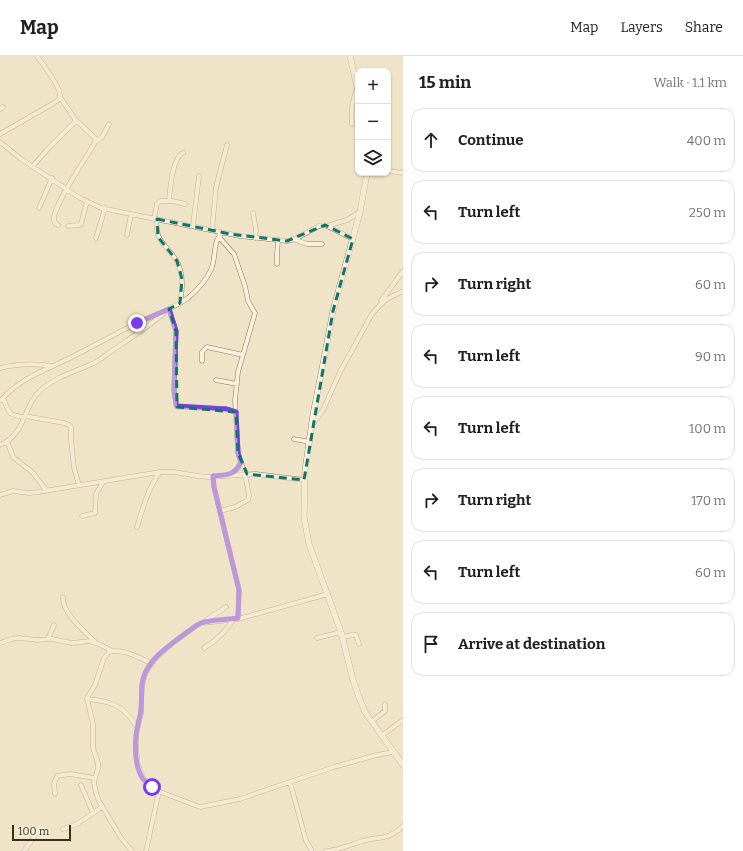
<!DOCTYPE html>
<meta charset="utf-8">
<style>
body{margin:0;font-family:Bitter,serif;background:#f6f6f6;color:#202124}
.controls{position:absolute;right:12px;top:12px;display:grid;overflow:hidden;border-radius:8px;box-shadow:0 1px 3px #0004}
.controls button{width:36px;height:36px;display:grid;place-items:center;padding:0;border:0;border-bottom:1px solid #e0e0e0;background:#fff;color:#202124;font:20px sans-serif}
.scale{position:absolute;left:12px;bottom:10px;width:59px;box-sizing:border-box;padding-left:4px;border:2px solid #3d2e20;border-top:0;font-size:11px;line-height:14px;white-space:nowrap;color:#3d2e20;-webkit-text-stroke:3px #f7eed8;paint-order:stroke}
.stop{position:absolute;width:12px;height:12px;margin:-9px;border:3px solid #7c3aed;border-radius:50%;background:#fff}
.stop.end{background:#7c3aed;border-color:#fff;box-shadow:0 1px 4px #0008}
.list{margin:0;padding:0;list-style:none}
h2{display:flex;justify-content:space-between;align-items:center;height:52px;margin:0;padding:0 16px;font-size:17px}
h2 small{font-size:13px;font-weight:400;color:#757577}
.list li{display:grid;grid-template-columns:26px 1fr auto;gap:12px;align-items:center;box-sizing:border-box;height:64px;margin:0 8px 8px;padding:0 8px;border:1px solid #e0e0e0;border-radius:12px}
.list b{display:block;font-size:15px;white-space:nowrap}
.list em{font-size:13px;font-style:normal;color:#757577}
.icon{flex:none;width:22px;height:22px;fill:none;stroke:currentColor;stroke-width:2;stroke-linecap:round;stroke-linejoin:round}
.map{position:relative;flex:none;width:403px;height:795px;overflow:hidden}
header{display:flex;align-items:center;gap:24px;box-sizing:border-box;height:56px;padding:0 20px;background:#fff;border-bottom:1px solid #e0e0e0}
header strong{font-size:19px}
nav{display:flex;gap:22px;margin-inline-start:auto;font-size:14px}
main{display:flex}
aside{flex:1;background:#fff}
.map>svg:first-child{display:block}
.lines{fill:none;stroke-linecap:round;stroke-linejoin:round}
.street-casing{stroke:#8d765c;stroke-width:5}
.secondary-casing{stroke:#6f573f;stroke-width:6}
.street{stroke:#faf1dc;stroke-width:4}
.secondary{stroke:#faf1dc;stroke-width:5.5}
.route{stroke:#7c3aed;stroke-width:5}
.marked{fill:none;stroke:#0f766e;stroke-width:3;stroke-dasharray:8 5;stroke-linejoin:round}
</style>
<header>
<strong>Map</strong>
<nav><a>Map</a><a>Layers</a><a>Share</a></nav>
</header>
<main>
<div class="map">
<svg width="403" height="795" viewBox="0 0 403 795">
<rect width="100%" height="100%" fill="#f0e4c8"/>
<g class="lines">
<g class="street-casing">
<path id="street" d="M 0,53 L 3,51
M 352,68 C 351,54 352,45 357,33
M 0,78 L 54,47 C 57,45 60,43 60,40 C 61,31 42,7 37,0
M 0,86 L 21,103 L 80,142 L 101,152 L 240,180 L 287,185 L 295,183 L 319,170 L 325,169 L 353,183
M 95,86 L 102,81 L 109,68
M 32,111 L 47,94 L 76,65
M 388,115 L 403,117
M 169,145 C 170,134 172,102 183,97
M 39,152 L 52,122
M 253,157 L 256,174 L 255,182
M 154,163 L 157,148 L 160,145 L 173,145 L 185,148
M 157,163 C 154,185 166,188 176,204 C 184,217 183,232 180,247
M 58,169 C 56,168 54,167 54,164 C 52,151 86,102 94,88 L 96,83 L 75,63 L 60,41
M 68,170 L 79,169 L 81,168 L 87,145
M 193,170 L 199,120
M 327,170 L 347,164 L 360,156
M 212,174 L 216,131 L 227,89
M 127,179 L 131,158
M 219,181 L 234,198 L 245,230 L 248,245 L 255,257 L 238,316 L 235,344 L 238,397 L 242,410 L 247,418
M 96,182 L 105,152
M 293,183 L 307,188 L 322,188
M 277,208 L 277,199 L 278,184
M 381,245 L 403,215
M 169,253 L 176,275 L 174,334 L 177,351 L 226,353 L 236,356
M 202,305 L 202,296 L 207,291 L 243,299
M 0,312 C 17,308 34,307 51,310
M 216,324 L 237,328
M 2,343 C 22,321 46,314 72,301 C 96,289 120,275 145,263 C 160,257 174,252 188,242 C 197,235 208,222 212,211 C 216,199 213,185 222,177
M 1,344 L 4,344 C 9,358 9,359 24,361
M 25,360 L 64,367 L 69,369 L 71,371 L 71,384 L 74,412 L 79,429
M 313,368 L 323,354 L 340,316 L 372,258 L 380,249 L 387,243 L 403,235
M 294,383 L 310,386
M 7,385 L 13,401 L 33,417 L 46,434
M 0,389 C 27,377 22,351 41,334 C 56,320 78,315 96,306 C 104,301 111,295 119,290 C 134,280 149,270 163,258
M 230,419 L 237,413 L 241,406
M 213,420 L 214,431 L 239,534 L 238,563
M 0,439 L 13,435 L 29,437 L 38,436 L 160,416 L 174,416 L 198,420 L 209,421 L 256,418 L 304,424
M 220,455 L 235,451 L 248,444 L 249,439 L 245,418
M 82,460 L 95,457 L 96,438 L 103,426
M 137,471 C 143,452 148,432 160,416
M 328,538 L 238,563 L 203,567 L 197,569 L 174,586 L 154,604 L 146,616 L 142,629 L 141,657 L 136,680 L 136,692 L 138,709 L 141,717 L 144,723 L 152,731 L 163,737 L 200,751 L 240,743 L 334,711 L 373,700 L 392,696
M 63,541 C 62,558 86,576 96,587
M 205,565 L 226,551
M 343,581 L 352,579 L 356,579 L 359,588
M 317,582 L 341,576
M 48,583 L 54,569
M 0,587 L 12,583 L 19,582 L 37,584 L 52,583 L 72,587 L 90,585 L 101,589 L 112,595
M 204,592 C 218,584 225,575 234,563
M 87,643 C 112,645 124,650 137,671
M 372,665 L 385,655 L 385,648
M 381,680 L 403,664
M 290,726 L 306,785 L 312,795
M 81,729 L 93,757
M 55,738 L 54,728 L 57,720 L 70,718 L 94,722
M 63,773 L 77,768 L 102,751
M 24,795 L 35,780 L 37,774
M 132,795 L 121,782 L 99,745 L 96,737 L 94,726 L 98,712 L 98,707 L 93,692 L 93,668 L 87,642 L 95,629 L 104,602 L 109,596 C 122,592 140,602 151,607
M 146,795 L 159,735
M 326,795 C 339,794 350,789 362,785 C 380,780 387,785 403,770"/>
</g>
<g class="secondary-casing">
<path id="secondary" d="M 350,0 L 358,35
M 367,117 L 360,156 L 333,255 L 323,308 L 313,359 L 305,415 L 304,461 L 309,488 L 341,576 L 353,624 L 360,644 L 365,656 L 403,709"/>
</g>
<use href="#street" class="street"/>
<use href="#secondary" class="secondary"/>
</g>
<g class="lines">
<path class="route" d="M 137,267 L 169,253 L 176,275 L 174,334 L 176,349 L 177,350 L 226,353 L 236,356 L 238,397 L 241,406 C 236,419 226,419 213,420 L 214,431 L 239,534 L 238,562 C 226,564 212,563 201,567 C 196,569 191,574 186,577 C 170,589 148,603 143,623 C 140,635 143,648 140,660 C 135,677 132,707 143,723 C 146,726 149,728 152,731"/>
</g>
<path d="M0 0H403V795H0ZM 157,163 L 230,178 L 287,185 L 325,169 L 353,183 L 333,255 L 304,424 L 247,418 L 238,397 L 236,356 L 177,351 L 176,275 L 169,253 L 180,247 L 182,223 L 177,205 L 158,181 Z" fill="#f0e4c8" fill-opacity=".55" fill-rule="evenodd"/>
<path class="marked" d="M 157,163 L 230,178 L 287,185 L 325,169 L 353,183 L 333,255 L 304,424 L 247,418 L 238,397 L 236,356 L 177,351 L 176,275 L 169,253 L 180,247 L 182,223 L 177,205 L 158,181 Z"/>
</svg>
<div class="controls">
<button>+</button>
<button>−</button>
<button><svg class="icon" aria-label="layers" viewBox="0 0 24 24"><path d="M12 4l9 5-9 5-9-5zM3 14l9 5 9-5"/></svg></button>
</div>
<div class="scale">100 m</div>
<div class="stop" style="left:152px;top:731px"></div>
<div class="stop end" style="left:137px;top:267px"></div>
</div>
<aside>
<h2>15 min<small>Walk · 1.1 km</small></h2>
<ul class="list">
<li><svg class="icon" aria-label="ahead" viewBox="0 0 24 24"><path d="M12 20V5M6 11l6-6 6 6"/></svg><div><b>Continue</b></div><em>400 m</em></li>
<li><svg class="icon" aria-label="left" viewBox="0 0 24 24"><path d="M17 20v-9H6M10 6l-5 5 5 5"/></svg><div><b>Turn left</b></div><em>250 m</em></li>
<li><svg class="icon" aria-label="right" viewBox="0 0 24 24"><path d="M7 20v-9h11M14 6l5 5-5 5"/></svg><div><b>Turn right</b></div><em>60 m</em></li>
<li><svg class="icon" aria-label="left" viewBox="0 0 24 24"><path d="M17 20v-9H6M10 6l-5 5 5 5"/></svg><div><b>Turn left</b></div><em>90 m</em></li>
<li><svg class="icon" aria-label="left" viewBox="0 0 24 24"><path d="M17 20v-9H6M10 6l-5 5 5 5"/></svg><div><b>Turn left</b></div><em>100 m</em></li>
<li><svg class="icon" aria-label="right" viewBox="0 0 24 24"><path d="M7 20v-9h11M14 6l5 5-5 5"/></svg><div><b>Turn right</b></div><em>170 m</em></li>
<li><svg class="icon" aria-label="left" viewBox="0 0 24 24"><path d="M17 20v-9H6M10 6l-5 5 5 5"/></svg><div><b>Turn left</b></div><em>60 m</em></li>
<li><svg class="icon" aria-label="arrive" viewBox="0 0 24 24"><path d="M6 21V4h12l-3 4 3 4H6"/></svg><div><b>Arrive at destination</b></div></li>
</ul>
</aside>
</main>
